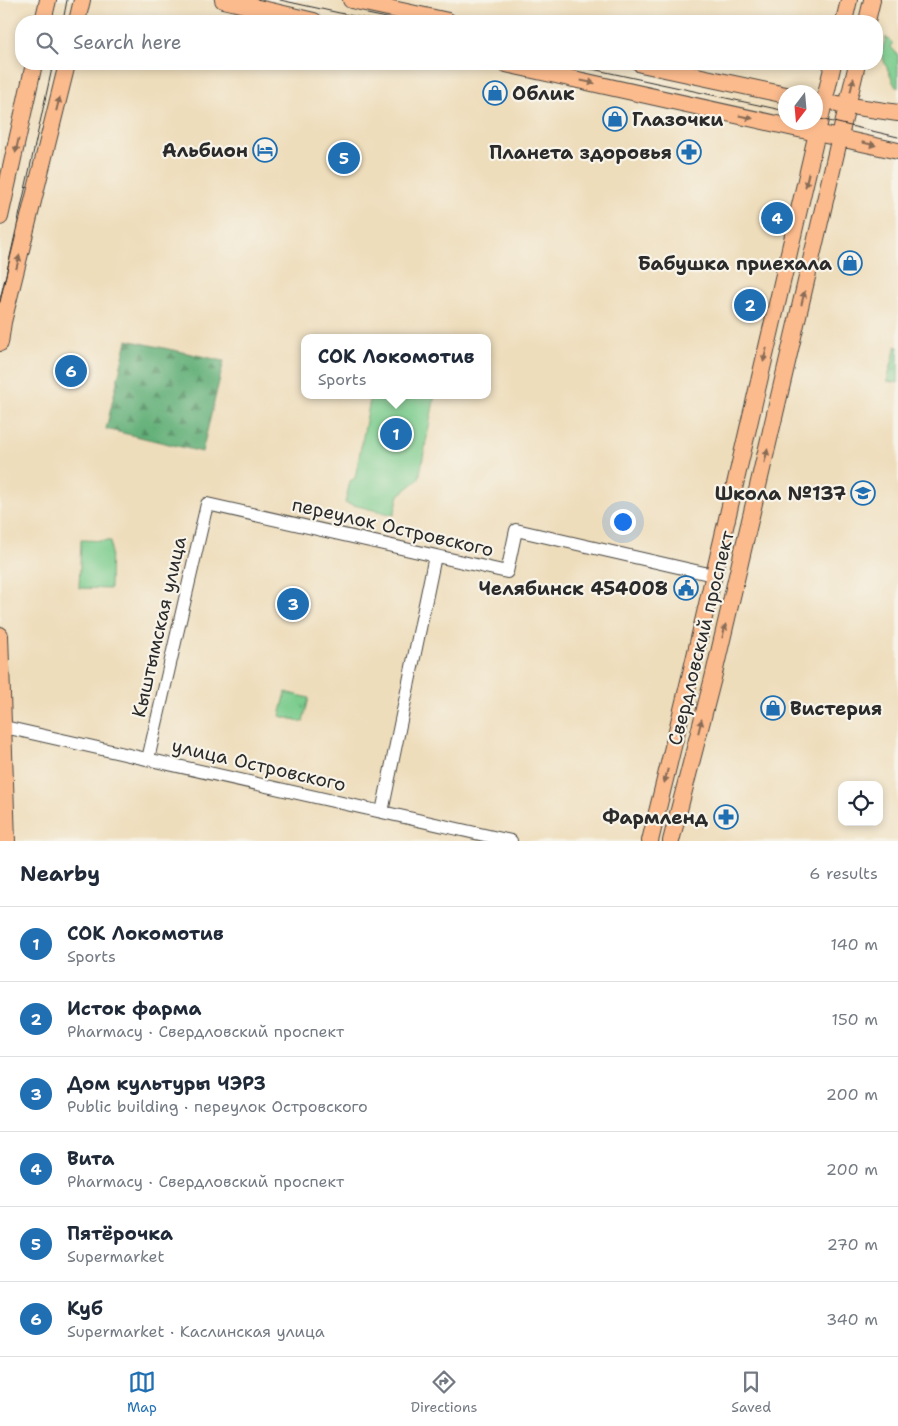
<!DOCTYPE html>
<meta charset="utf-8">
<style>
body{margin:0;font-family:"Shantell Sans",sans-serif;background:#f2f2f3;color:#1f2937}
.controls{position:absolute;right:15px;bottom:15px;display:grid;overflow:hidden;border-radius:10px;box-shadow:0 2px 8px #0003}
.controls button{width:45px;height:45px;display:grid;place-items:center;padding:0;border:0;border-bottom:1px solid #e0e1e3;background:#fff;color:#1f2937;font:25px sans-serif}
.compass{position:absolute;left:778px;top:85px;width:45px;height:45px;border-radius:50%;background:#fff;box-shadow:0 2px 8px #0003;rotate:196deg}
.you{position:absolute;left:622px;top:521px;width:18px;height:18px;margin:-12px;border:4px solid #fff;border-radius:50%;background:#1a73e8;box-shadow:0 0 0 8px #1a73e833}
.badge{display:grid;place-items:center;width:32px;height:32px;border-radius:50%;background:#1f6fb2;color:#fff;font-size:16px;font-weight:700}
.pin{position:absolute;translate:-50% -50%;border:2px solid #fff;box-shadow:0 1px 5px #0006}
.popup{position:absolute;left:301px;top:334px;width:190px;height:65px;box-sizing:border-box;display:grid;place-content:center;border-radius:10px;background:#fff;filter:drop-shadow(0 1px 4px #0005);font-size:16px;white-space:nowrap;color:#747a83}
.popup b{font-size:19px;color:#1f2937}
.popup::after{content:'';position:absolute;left:50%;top:100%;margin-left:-10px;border:10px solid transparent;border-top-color:#fff}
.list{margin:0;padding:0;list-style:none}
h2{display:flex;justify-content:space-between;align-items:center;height:65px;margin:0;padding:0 20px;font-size:21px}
h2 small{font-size:16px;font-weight:400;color:#747a83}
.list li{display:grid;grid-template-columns:32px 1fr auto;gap:15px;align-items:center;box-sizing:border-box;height:75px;padding:0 20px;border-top:1px solid #e0e1e3}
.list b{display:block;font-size:19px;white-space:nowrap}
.list p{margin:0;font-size:16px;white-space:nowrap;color:#747a83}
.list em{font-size:16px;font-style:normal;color:#747a83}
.icon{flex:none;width:28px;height:28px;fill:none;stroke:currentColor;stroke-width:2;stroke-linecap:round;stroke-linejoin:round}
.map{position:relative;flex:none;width:898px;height:841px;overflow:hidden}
.search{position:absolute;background:#fff;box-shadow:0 2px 8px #0003;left:15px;right:15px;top:15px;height:55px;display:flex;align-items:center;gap:12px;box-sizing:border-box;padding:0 18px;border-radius:20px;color:#747a83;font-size:19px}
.sheet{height:515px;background:#fff}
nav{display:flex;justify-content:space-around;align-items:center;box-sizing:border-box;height:70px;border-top:1px solid #e0e1e3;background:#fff;font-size:14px;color:#747a83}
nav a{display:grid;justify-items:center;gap:2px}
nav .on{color:#1f6fb2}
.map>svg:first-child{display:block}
.green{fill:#7bcc8e;stroke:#537c5c}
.forest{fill:url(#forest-firs);stroke:#486e52}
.park{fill:url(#park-tufts);stroke:#537c5c}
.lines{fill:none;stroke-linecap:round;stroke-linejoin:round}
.minor-casing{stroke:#484641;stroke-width:14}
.major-casing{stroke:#484641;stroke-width:18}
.minor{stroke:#fff;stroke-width:12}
.major{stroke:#fbbb8d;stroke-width:16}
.tram{stroke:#2b2b2b;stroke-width:1}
.oneway{fill:#896c57}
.labels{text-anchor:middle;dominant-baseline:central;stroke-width:4.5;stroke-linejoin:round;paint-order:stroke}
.poi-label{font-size:19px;font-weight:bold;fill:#2b2b2b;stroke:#f7f3e8;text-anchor:end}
.street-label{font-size:19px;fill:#2b2b2b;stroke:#f7f3e8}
</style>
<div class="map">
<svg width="898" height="841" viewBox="0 0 898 841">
<defs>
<pattern id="forest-firs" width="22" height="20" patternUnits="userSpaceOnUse" patternTransform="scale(1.25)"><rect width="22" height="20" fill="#64b079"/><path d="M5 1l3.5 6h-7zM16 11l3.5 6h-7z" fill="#538f63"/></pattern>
<pattern id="park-tufts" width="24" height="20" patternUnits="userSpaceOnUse" patternTransform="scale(1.25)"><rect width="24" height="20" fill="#7bcc8e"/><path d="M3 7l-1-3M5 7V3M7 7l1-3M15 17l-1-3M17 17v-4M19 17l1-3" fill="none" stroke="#6aaf7b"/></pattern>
</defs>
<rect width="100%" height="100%" fill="#f7f3e8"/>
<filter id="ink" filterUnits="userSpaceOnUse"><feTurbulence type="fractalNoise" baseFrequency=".02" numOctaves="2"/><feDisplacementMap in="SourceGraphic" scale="10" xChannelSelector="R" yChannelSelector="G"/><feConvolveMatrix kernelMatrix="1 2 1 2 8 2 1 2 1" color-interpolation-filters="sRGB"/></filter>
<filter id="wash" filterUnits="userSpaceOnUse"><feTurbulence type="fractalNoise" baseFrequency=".0096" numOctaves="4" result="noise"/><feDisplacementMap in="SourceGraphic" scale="20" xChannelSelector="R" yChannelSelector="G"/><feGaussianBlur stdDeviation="1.12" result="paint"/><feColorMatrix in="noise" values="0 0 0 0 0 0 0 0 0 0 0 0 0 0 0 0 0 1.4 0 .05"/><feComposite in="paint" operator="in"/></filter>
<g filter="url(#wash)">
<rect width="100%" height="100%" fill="#edb"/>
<path class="green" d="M 886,37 L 893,44 L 891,47 L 898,55 L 898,88 L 894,84 L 881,54 Z
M 371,395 L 435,395 L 419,479 L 399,495 L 394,515 L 345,503 L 350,481 L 355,478 Z
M 81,540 L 111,541 L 110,589 L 79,588 Z"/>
<path class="forest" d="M 127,340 L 224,361 L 202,452 L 106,429 Z"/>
<path class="park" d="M 896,346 L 898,347 L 898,383 L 887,381 Z
M 286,692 L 309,698 L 303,722 L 280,716 Z"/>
</g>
<g filter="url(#ink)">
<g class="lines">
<g class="minor-casing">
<path id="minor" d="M 0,726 L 511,841
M 148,759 L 207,504 L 507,572 L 516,530 L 713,575
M 382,812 L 435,556"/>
</g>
<g class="major-casing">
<path id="major" d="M 223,0 L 314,21
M 351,0 L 448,21
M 43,21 L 48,0
M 77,21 L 82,0
M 844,21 L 849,0
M 867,21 L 872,0
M 506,64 L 898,151
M 641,64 L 786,95
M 837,104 L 898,113
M 0,217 L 34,64
M 0,343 L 3,322 L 67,64
M 0,635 L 7,841
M 650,841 L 691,673 L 833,64
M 671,841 L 713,678 L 857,64"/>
</g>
<use href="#minor" class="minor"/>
<use href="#major" class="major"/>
<path class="tram" d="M 280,0 L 376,21
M 367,14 L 401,21
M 63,21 L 67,0
M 569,64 L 786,111
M 816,118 L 898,137
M 0,302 L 53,64"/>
</g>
<defs><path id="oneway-solid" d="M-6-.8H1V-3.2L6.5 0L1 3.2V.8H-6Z" transform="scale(1.25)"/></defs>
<g class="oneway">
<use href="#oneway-solid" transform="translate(588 82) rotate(12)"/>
<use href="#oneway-solid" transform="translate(852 85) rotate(-77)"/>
<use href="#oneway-solid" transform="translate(58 104) rotate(-76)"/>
<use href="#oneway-solid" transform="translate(746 117) rotate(12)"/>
<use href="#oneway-solid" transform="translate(869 144) rotate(13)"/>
<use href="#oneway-solid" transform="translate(17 146) rotate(102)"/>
<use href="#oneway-solid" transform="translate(807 180) rotate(103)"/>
<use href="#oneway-solid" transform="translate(18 262) rotate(-76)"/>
<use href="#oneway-solid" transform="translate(803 298) rotate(-77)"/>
<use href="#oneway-solid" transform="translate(765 355) rotate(103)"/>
<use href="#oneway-solid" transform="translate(766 456) rotate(-77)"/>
<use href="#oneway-solid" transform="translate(724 631) rotate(-77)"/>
<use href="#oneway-solid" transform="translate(700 726) rotate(-76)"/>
<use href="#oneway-solid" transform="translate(666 776) rotate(104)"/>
</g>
</g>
<defs>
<g id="shop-ring" transform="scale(1.25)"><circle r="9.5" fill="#f7f3e8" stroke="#1f6fb2" stroke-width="1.5"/><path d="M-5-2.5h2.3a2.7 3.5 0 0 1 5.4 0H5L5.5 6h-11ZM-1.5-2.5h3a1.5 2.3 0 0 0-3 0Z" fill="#1f6fb2"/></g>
<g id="hotel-ring" transform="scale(1.25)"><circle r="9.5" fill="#f7f3e8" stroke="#1f6fb2" stroke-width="1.5"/><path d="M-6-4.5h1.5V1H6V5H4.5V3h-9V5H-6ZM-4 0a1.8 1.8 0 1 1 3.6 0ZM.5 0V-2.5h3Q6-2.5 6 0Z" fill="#1f6fb2"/></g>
<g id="pharmacy-ring" transform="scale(1.25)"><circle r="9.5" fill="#f7f3e8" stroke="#1f6fb2" stroke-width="1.5"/><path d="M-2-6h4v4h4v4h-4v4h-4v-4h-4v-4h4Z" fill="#1f6fb2"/></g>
<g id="school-ring" transform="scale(1.25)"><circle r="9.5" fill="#f7f3e8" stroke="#1f6fb2" stroke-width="1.5"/><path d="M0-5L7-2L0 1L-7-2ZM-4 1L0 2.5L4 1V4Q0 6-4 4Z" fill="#1f6fb2"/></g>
<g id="civic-ring" transform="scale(1.25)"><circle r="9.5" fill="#f7f3e8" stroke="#1f6fb2" stroke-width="1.5"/><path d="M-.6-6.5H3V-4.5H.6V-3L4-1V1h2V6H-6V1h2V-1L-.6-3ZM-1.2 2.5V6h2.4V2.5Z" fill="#1f6fb2"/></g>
</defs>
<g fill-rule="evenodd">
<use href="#shop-ring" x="495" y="93"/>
<use href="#shop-ring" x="615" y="119"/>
<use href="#hotel-ring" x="265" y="150"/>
<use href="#pharmacy-ring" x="689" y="152"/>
<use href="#shop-ring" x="850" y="263"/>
<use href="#school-ring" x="863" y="493"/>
<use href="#civic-ring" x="686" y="588"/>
<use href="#shop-ring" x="773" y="708"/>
<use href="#pharmacy-ring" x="726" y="817"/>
</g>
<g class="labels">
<g class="poi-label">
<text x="512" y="93" text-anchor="start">Облик</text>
<text x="632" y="119" text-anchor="start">Глазочки</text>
<text x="248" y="150">Альбион</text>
<text x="672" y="152">Планета здоровья</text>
<text x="832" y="263">Бабушка приехала</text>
<text x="846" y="493">Школа №137</text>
<text x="668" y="588">Челябинск 454008</text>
<text x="790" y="708" text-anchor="start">Вистерия</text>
<text x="708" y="817">Фармленд</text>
</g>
<g class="street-label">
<text transform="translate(393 527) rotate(13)">переулок Островского</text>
<text transform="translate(159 627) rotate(-77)">Кыштымская улица</text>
<text transform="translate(701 638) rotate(-76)">Свердловский проспект</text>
<text transform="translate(259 765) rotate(13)">улица Островского</text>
</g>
</g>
</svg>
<div class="controls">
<button><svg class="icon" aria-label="locate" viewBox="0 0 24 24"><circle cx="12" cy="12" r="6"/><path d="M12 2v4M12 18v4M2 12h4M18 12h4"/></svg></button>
</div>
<svg class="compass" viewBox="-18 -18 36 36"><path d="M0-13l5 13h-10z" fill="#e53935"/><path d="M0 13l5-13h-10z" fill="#747a83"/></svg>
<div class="you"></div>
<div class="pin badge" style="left:396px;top:434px">1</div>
<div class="popup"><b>СОК Локомотив</b>Sports</div>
<div class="pin badge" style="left:750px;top:305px">2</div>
<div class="pin badge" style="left:293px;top:604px">3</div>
<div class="pin badge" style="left:777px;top:218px">4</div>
<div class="pin badge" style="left:344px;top:158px">5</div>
<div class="pin badge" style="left:71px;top:371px">6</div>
<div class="search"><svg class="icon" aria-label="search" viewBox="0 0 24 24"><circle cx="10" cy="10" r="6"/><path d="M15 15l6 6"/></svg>Search here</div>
</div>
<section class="sheet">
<h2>Nearby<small>6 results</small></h2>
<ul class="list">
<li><span class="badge">1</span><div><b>СОК Локомотив</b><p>Sports</p></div><em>140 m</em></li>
<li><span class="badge">2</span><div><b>Исток фарма</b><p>Pharmacy · Свердловский проспект</p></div><em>150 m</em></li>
<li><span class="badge">3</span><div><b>Дом культуры ЧЭРЗ</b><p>Public building · переулок Островского</p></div><em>200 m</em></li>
<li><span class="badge">4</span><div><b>Вита</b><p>Pharmacy · Свердловский проспект</p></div><em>200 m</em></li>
<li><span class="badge">5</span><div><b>Пятёрочка</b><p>Supermarket</p></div><em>270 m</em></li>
<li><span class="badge">6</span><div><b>Куб</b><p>Supermarket · Каслинская улица</p></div><em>340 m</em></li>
</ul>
</section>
<nav>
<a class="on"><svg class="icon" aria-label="map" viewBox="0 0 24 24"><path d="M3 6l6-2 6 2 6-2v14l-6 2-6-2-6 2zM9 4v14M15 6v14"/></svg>Map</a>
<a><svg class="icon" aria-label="directions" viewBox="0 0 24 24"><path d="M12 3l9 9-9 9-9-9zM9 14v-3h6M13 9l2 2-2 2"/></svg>Directions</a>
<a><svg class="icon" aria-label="saved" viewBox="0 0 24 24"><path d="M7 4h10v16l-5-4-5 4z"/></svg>Saved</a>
</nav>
